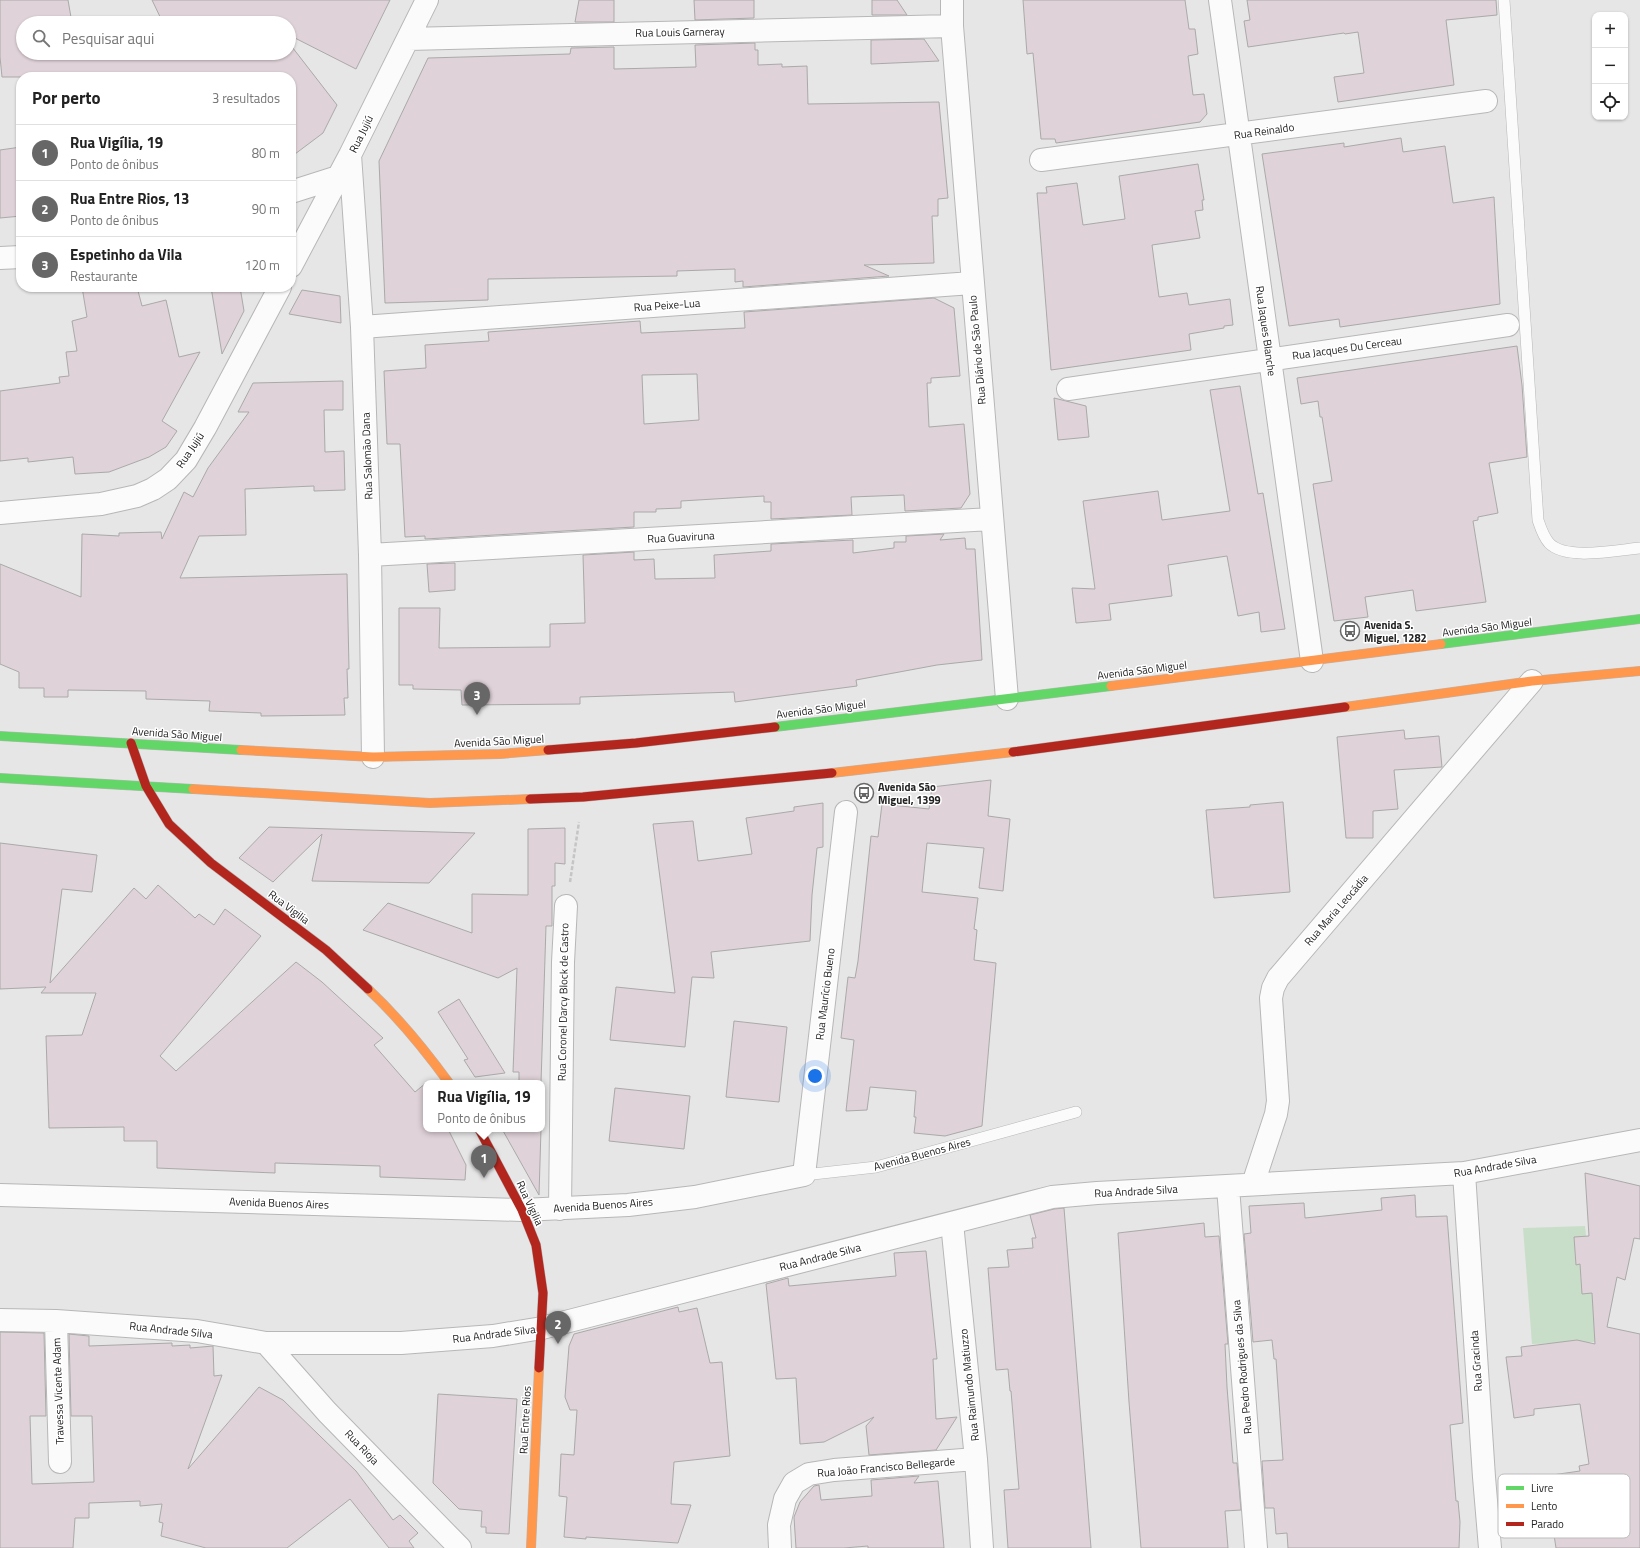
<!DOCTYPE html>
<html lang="pt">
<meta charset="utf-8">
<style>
body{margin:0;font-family:"Titillium Web",sans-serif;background:#f2f2f2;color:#222}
.controls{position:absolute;right:12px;top:12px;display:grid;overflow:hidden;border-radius:8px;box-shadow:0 1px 3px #0004}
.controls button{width:36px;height:36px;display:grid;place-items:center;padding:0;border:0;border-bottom:1px solid #e0e0e0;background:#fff;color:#222;font:20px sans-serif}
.you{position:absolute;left:815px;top:1076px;width:14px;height:14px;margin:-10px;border:3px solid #fff;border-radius:50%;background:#1a73e8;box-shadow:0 0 0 6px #1a73e833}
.badge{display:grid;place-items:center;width:26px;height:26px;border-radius:50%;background:#676768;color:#fff;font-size:13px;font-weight:700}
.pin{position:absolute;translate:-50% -33px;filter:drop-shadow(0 1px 2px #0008)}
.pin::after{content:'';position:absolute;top:21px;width:14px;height:12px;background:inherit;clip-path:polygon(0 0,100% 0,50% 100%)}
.popup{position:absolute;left:423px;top:1080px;width:122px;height:52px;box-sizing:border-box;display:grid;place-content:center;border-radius:8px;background:#fff;filter:drop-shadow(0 1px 3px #0005);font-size:13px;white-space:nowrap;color:#767676}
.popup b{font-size:15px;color:#222}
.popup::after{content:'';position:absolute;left:50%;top:100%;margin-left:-8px;border:8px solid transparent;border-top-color:#fff}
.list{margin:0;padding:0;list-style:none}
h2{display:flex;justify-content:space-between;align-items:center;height:52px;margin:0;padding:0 16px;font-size:17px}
h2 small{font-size:13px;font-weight:400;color:#767676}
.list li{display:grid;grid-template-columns:26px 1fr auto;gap:12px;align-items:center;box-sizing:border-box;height:56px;padding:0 16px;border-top:1px solid #e0e0e0}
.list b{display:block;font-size:15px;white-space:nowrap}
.list p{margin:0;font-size:13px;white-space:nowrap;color:#767676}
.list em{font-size:13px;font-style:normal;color:#767676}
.icon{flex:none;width:22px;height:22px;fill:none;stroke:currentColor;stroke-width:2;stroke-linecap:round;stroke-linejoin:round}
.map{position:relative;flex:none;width:1640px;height:1548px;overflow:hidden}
.search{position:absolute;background:#fff;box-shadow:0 1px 3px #0004;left:16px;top:16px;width:280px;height:44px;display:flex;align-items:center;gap:10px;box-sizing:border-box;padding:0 14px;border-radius:22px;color:#767676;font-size:15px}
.panel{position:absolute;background:#fff;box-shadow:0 1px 3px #0004;left:16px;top:72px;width:280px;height:220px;border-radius:16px}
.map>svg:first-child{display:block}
.park{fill:#c9dec9}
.building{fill:#dfd2d8;stroke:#aaa9a9;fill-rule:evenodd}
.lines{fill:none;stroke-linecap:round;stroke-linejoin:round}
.lane-casing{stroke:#b7b7b7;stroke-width:12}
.street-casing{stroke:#b7b7b7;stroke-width:24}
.fast-casing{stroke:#b7b7b7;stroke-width:10}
.slow-casing{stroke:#b7b7b7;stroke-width:10}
.jam-casing{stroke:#b7b7b7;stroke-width:10}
.path{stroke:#c5c5c5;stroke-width:2.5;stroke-dasharray:4 2;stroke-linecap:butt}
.lane{stroke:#fbfbfb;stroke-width:11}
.street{stroke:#fbfbfb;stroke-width:22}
.fast{stroke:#63d668;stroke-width:9}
.slow{stroke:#ff974d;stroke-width:9}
.jam{stroke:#b3261e;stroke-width:9}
.labels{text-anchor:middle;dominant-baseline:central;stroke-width:3;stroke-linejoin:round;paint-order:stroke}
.street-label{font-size:11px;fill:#232324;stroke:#fff}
.poi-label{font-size:11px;font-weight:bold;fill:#232324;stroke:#fff;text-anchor:start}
.key{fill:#fff;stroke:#bdbdbd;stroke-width:1}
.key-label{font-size:11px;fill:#232324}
</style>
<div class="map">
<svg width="1640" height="1548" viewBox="0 0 1640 1548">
<rect width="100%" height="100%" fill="#e6e6e6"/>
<path class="park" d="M 1585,1226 L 1597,1342 L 1532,1344 L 1523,1228 Z"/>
<path class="building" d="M 0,0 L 68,0 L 72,23 L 23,23 L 23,53 L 289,53 L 289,43 L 337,105 L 323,133 L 291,157 L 291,77 L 2,77 L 0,57 Z
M 152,0 L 390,0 L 356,69 L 289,35 L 289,23 L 163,23 Z
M 579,0 L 614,0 L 614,22 L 575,22 Z
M 694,0 L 754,0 L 754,18 L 695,20 Z
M 872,0 L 897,0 L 907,15 L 872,15 Z
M 1023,0 L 1185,0 L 1189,29 L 1195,29 L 1198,54 L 1188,56 L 1193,95 L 1204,94 L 1207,114 L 1200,122 L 1056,143 L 1055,139 L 1041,139 L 1033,53 L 1027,54 Z
M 1247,0 L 1496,0 L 1497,15 L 1446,20 L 1454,85 L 1338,102 L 1334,77 L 1364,73 L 1358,32 L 1345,34 L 1344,33 L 1248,47 L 1244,21 L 1250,20 Z
M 924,39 L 939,61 L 871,64 L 871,40 Z
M 755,43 L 755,50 L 758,50 L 758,65 L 782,64 L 782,67 L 807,66 L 808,104 L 939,102 L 948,198 L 938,199 L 938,216 L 932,216 L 934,263 L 864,265 L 889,276 L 743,287 L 743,281 L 735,282 L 735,269 L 677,271 L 677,276 L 488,279 L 488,300 L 385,303 L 379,161 L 428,58 L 570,54 L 571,48 L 614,47 L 614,69 L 696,67 L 695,45 Z
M 1401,138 L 1403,152 L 1445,146 L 1453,203 L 1494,197 L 1500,304 L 1340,327 L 1339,319 L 1289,326 L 1262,154 L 1344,143 L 1344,147 Z
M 21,147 L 21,216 L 0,218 L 0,150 Z
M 1198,164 L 1204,200 L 1202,200 L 1203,210 L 1195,211 L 1200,238 L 1152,245 L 1159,297 L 1187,293 L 1189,305 L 1230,299 L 1233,325 L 1224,326 L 1224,328 L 1189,334 L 1191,350 L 1051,370 L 1037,193 L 1047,193 L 1046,187 L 1077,183 L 1083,225 L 1125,219 L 1119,176 Z
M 82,287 L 137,287 L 142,306 L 166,300 L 179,357 L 200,352 L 162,421 L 177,431 L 166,447 L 149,457 L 109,472 L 75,474 L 73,457 L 28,462 L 28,458 L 0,461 L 0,391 L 60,383 L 59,377 L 69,376 L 66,352 L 77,351 L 72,321 L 87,317 Z
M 211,287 L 240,287 L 244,311 L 222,354 Z
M 302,290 L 340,296 L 341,323 L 289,314 Z
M 934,298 L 954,308 L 960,376 L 931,378 L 931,383 L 927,383 L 929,427 L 964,424 L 970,494 L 961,508 L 905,511 L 904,495 L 851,497 L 852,515 L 771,519 L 771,502 L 764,502 L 764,496 L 681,501 L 681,508 L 656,509 L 656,512 L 634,512 L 634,527 L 425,539 L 425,536 L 405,537 L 400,444 L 387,444 L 384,371 L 426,368 L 425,345 L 489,341 L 488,332 L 640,321 L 641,333 L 745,328 L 744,312 ZM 697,374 L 699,420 L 644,424 L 642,375 Z
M 1517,346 L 1522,385 L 1527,457 L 1489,463 L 1498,513 L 1478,517 L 1478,520 L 1473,521 L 1486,602 L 1416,611 L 1413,590 L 1365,597 L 1368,617 L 1334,621 L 1313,484 L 1332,481 L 1322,417 L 1320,417 L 1318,401 L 1301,404 L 1297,378 Z
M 343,381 L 343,410 L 324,410 L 325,452 L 344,451 L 345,490 L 314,491 L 314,486 L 245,489 L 246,535 L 199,536 L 180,578 L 347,574 L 349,669 L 347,669 L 348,698 L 344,698 L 345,715 L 261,716 L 261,713 L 209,711 L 210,701 L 146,699 L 146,691 L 68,690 L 68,697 L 44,697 L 44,688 L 19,688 L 19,672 L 0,664 L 0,564 L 81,597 L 82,534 L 119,536 L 119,533 L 161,532 L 162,539 L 184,492 L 193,497 L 208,468 L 249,412 L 238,412 L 253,383 Z
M 1240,386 L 1258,494 L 1263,493 L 1285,629 L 1261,632 L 1259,612 L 1238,616 L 1227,556 L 1168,565 L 1172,596 L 1109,604 L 1111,620 L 1076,623 L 1072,588 L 1095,589 L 1083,501 L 1158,491 L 1162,520 L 1230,511 L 1210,390 Z
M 1054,398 L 1086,406 L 1089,437 L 1058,440 Z
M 944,534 L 940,540 L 965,538 L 966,549 L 975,549 L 982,660 L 937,665 L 856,680 L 857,686 L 735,702 L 734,692 L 580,697 L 580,704 L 462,705 L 461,690 L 413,689 L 413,685 L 399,685 L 399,608 L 440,608 L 439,648 L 550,647 L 550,624 L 585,623 L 583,555 L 634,552 L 634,560 L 654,559 L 655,579 L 715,578 L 714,555 L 771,551 L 771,544 L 853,540 L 853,553 L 894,548 L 894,542 L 906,542 L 906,536 Z
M 455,563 L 455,590 L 429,592 L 427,564 Z
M 1404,730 L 1405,739 L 1439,736 L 1442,767 L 1394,770 L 1398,809 L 1373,811 L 1373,838 L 1346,838 L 1337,737 Z
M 991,780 L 988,816 L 1010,819 L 1003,891 L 979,888 L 984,848 L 927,843 L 922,892 L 978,898 L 974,929 L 977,930 L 974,960 L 996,963 L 982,1126 L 945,1136 L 914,1133 L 916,1117 L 914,1117 L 916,1091 L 870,1087 L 867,1110 L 846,1111 L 854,1040 L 841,1038 L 848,977 L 855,978 L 858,961 L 871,836 L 878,837 L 882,804 L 929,809 L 932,787 Z
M 1283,802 L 1290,892 L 1214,898 L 1206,810 L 1250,807 L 1250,805 Z
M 823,803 L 823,847 L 817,848 L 812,895 L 810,941 L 711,952 L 714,978 L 692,977 L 685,1047 L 610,1040 L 616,987 L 675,993 L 653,824 L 693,821 L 698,861 L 752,854 L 746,818 L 794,811 L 794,807 Z
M 269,827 L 365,830 L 475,833 L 429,883 L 312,881 L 322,834 L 273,882 L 239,858 Z
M 565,828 L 565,864 L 555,863 L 555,886 L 552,886 L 552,926 L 546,926 L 541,1083 L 519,1083 L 519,1072 L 513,1072 L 517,968 L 498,978 L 363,930 L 388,903 L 472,933 L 472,894 L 528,895 L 528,829 Z
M 0,843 L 97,855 L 92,892 L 62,889 L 50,983 L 134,888 L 146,899 L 158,885 L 195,918 L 199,914 L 214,925 L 225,909 L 261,936 L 160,1056 L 176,1071 L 296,962 L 322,982 L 383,1038 L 374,1045 L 415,1092 L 426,1083 L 426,1129 L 448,1129 L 466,1165 L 465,1180 L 380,1177 L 380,1166 L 275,1163 L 275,1173 L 157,1168 L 157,1141 L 124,1141 L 124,1127 L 49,1128 L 46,1036 L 82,1035 L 96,993 L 41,993 L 46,987 L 0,989 Z
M 459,999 L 505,1073 L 475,1077 L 464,1060 L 468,1059 L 438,1012 Z
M 734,1021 L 787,1027 L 779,1102 L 726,1097 Z
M 615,1088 L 690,1096 L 684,1149 L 609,1141 Z
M 502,1129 L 541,1129 L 539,1195 Z
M 1585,1173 L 1640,1186 L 1640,1239 L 1634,1238 L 1625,1280 L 1617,1277 L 1607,1327 L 1640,1334 L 1640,1548 L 1556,1548 L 1545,1476 L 1580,1471 L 1579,1466 L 1589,1464 L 1580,1404 L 1534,1409 L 1534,1415 L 1514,1418 L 1506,1357 L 1522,1356 L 1521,1347 L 1577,1340 L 1595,1344 L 1592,1293 L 1582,1294 L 1580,1264 L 1576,1265 L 1574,1237 L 1589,1236 Z
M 1415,1195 L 1416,1217 L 1447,1216 L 1463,1423 L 1450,1425 L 1456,1501 L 1458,1501 L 1460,1522 L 1459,1548 L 1288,1548 L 1287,1533 L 1276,1534 L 1274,1508 L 1265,1508 L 1262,1461 L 1283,1460 L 1276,1359 L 1274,1359 L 1272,1340 L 1253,1342 L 1244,1234 L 1251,1233 L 1249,1206 L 1304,1203 L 1305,1218 L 1382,1210 L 1381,1198 Z
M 1064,1208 L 1091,1548 L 1008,1548 L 1004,1490 L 1019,1489 L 1011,1391 L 1010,1391 L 1008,1369 L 996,1370 L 988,1268 L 1009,1267 L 1007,1250 L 1033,1248 L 1032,1238 L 1036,1238 L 1030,1215 L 1054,1209 Z
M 1204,1223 L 1205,1237 L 1219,1236 L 1228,1344 L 1225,1344 L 1227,1387 L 1233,1463 L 1237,1463 L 1241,1510 L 1225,1511 L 1228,1548 L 1141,1548 L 1129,1402 L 1118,1233 Z
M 926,1251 L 937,1359 L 933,1359 L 936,1419 L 957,1417 L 936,1450 L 869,1455 L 866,1426 L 874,1417 L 824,1442 L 800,1444 L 796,1378 L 776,1379 L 766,1284 L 788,1278 L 789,1286 L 896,1276 L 894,1253 Z
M 678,1307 L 679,1312 L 697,1308 L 710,1363 L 722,1362 L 730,1456 L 674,1462 L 671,1504 L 691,1505 L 678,1543 L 586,1537 L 586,1539 L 564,1537 L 567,1497 L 559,1496 L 561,1454 L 574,1455 L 577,1410 L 570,1410 L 565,1397 L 569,1346 L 574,1334 Z
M 0,1332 L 44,1333 L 46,1416 L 30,1416 L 32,1484 L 94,1482 L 92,1416 L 71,1416 L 69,1334 L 89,1336 L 89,1346 L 172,1343 L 172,1346 L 190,1345 L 190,1348 L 213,1346 L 214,1376 L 222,1375 L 188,1469 L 259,1387 L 283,1400 L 356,1471 L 393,1520 L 400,1515 L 418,1533 L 409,1541 L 414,1548 L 389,1548 L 350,1499 L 287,1548 L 206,1548 L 161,1536 L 163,1523 L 159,1522 L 162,1504 L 140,1506 L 140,1501 L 89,1503 L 89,1518 L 75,1518 L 73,1548 L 0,1548 Z
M 438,1394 L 517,1399 L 509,1534 L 486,1533 L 486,1527 L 481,1527 L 482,1511 L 459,1509 L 433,1483 Z
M 919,1476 L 914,1483 L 938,1481 L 944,1548 L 868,1548 L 868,1546 L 844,1548 L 796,1548 L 794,1517 L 800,1502 L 814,1486 L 819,1485 L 821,1500 L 872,1496 L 871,1480 Z"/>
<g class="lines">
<g class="lane-casing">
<path id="lane" d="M 1504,0 L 1538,520 C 1541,529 1543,536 1549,543 C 1566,561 1618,550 1640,548
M 804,1175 L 876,1167 L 1076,1112"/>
</g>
<g class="street-casing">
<path id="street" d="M 952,0 L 952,26 L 1007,699
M 1220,0 L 1312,661
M 408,39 L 952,26
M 350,155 L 362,327 L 370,555 L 373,757
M 1041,160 L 1486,101
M 291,192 L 338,177
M 0,258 L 21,257
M 291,266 L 350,155 L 427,0
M 362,327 L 972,283
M 1068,389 L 1508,325
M 0,513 L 101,504 L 137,496 L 153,489 L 168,479 L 186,460 L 205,428 L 280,287
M 370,555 L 991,519
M 1464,1173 L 1484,1477 L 1490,1548
M 1253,1184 L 1276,1114 L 1278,1101 L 1271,998 L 1273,988 L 1278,978 L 1532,681
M 1228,1187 L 1256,1548
M 0,1195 L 522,1210 L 628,1205 L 695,1197 L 804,1175 L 846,812
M 560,1209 L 563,962 L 566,906
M 952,1223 L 976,1459 L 982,1548
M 0,1320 L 56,1321 L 197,1331 L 266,1343 L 401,1343 L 493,1336 L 542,1328 L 1052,1197 L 1097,1193 L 1464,1173 L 1640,1140
M 56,1321 L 60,1462
M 266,1343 L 327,1412 L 460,1548
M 780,1548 L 779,1525 L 785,1499 L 794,1483 L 809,1474 L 834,1470 L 976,1459"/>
</g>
<g class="fast-casing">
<path id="fast" d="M 1441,644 L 1640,619
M 775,727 L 1111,686
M 0,736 L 241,750
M 0,778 L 193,789"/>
</g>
<g class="slow-casing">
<path id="slow" d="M 1111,686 L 1441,644
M 1345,707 L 1532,681 L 1640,671
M 241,750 L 373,757 L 500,754 L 548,750
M 832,773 L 1013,752
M 193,789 L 430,803 L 530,799
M 368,989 C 398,1017 425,1050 449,1083
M 531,1548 L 539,1368"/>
</g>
<g class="jam-casing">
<path id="jam" d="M 131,743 L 146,786 L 169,824 L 211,863 L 326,950 L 368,989
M 548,750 L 636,743 L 775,727
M 1013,752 L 1345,707
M 530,799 L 583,797 L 832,773
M 479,1129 L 522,1210 L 536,1245 L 543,1293 L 539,1368"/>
</g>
<path class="path" d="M 570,882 L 579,822"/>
<use href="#lane" class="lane"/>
<use href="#street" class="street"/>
<use href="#fast" class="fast"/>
<use href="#slow" class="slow"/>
<use href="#jam" class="jam"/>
</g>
<defs>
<g id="bus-ring" transform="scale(1)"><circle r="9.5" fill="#fff" stroke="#676768" stroke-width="1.5"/><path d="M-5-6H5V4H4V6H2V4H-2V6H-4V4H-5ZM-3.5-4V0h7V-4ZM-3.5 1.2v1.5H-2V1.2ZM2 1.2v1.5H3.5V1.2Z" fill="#676768"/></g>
</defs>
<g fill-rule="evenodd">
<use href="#bus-ring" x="1350" y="631"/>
<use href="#bus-ring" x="864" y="793"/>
</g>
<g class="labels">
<g class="street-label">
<text transform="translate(680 32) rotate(-1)">Rua Louis Garneray</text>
<text transform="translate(1264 131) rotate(-8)">Rua Reinaldo</text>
<text transform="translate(361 134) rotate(-64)">Rua Jujiú</text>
<text transform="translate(667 305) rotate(-4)">Rua Peixe-Lua</text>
<text transform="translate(1266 331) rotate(82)">Rua Jaques Blanche</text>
<text transform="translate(1347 348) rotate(-8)">Rua Jacques Du Cerceau</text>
<text transform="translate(977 350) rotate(-95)">Rua Diário de São Paulo</text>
<text transform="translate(190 450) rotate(-56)">Rua Jujiú</text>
<text transform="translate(367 456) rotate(-92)">Rua Salomão Dana</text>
<text transform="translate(681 537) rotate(-3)">Rua Guaviruna</text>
<text transform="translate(1487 627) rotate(-7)">Avenida São Miguel</text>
<text transform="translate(1142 670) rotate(-7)">Avenida São Miguel</text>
<text transform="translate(821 709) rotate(-7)">Avenida São Miguel</text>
<text transform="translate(177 734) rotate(4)">Avenida São Miguel</text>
<text transform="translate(499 741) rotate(-3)">Avenida São Miguel</text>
<text transform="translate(289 907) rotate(37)">Rua Vigilia</text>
<text transform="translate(1336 910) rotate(-49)">Rua Maria Leocádia</text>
<text transform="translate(825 994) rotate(-83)">Rua Maurício Bueno</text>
<text transform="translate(563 1002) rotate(-89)">Rua Coronel Darcy Block de Castro</text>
<text transform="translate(922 1154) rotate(-15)">Avenida Buenos Aires</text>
<text transform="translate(1495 1166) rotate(-10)">Rua Andrade Silva</text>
<text transform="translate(1136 1191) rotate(-3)">Rua Andrade Silva</text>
<text transform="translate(279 1203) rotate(2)">Avenida Buenos Aires</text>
<text transform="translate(530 1203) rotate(65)">Rua Vigilia</text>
<text transform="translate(603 1205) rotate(-4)">Avenida Buenos Aires</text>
<text transform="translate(820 1257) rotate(-14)">Rua Andrade Silva</text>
<text transform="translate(171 1330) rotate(6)">Rua Andrade Silva</text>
<text transform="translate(494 1334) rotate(-7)">Rua Andrade Silva</text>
<text transform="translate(1476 1361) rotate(-94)">Rua Gracinda</text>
<text transform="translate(1242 1367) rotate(-95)">Rua Pedro Rodrigues da Silva</text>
<text transform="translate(969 1385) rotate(-96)">Rua Raimundo Matiuzzo</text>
<text transform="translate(58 1391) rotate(-92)">Travessa Vicente Adam</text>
<text transform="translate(525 1420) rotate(-87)">Rua Entre Rios</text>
<text transform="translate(362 1447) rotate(46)">Rua Rioja</text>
<text transform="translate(886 1467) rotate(-5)">Rua João Francisco Bellegarde</text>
</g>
<g class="poi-label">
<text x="1364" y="625">Avenida S.<tspan x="1364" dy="13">Miguel, 1282</tspan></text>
<text x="878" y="787">Avenida São<tspan x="878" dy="13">Miguel, 1399</tspan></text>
</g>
</g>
<rect x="1498" y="1474" width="132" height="64" rx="6" class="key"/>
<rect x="1506" y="1486" width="18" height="4" fill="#63d668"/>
<rect x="1506" y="1504" width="18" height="4" fill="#ff974d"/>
<rect x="1506" y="1522" width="18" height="4" fill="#b3261e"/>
<g class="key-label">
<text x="1531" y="1492">Livre</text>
<text x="1531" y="1510">Lento</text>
<text x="1531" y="1528">Parado</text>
</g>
</svg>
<div class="controls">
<button>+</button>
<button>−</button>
<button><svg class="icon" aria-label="locate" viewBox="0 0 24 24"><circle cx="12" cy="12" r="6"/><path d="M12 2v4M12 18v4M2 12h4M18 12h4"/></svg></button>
</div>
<div class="you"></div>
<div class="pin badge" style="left:484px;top:1178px">1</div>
<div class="popup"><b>Rua Vigília, 19</b>Ponto de ônibus</div>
<div class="pin badge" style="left:558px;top:1344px">2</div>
<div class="pin badge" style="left:477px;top:715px">3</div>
<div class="search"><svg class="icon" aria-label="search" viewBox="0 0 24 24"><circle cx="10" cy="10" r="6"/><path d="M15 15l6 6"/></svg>Pesquisar aqui</div>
<section class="panel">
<h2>Por perto<small>3 resultados</small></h2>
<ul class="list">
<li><span class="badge">1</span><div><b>Rua Vigília, 19</b><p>Ponto de ônibus</p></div><em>80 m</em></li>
<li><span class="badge">2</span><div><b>Rua Entre Rios, 13</b><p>Ponto de ônibus</p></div><em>90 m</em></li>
<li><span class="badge">3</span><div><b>Espetinho da Vila</b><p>Restaurante</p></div><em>120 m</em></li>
</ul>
</section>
</div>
